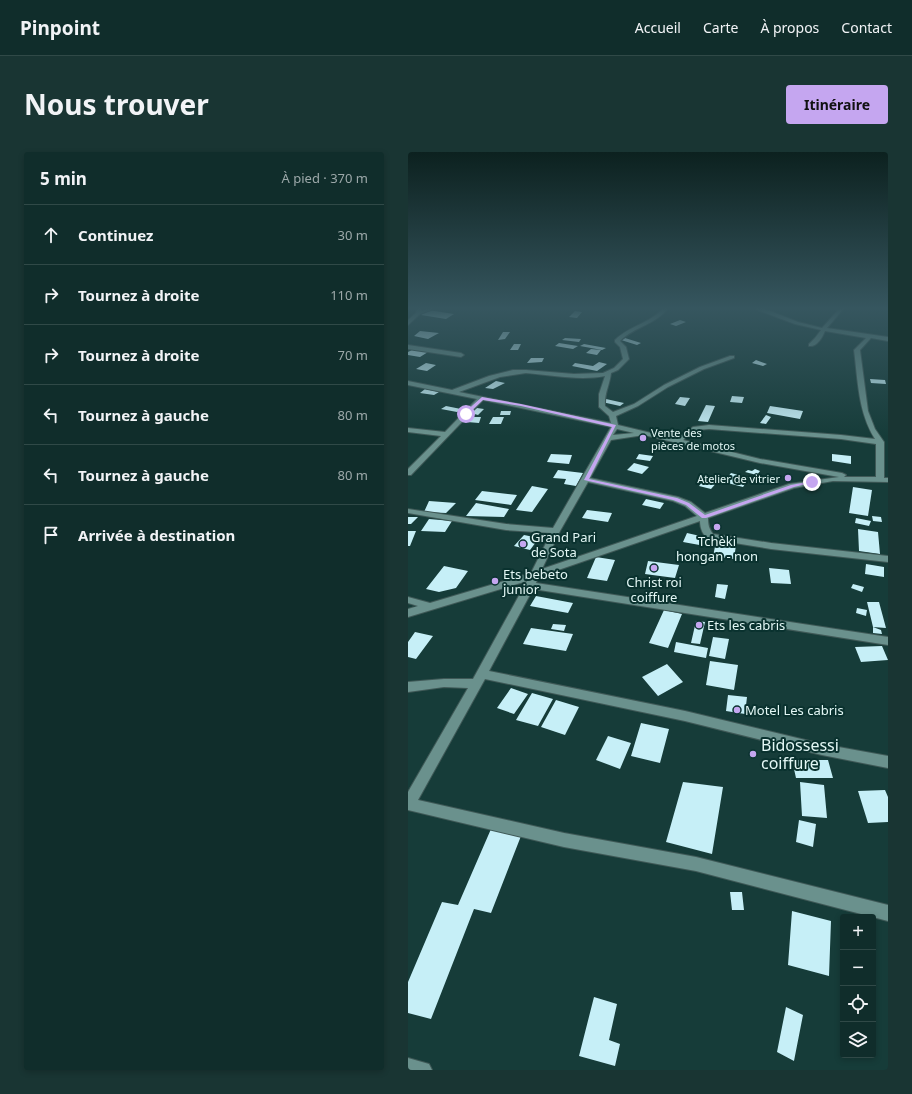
<!DOCTYPE html>
<html lang="fr">
<meta charset="utf-8">
<style>
body{margin:0;font-family:"Noto Sans",sans-serif;background:#193533;color:#f1f3f6}
.controls{position:absolute;right:12px;bottom:12px;display:grid;overflow:hidden;border-radius:4px;box-shadow:0 2px 6px #0003}
.controls button{width:36px;height:36px;display:grid;place-items:center;padding:0;border:0;border-bottom:1px solid #304947;background:#102d2b;color:#f1f3f6;font:20px sans-serif}
.stop{position:absolute;width:12px;height:12px;margin:-9px;border:3px solid #c5a6f0;border-radius:50%;background:#fff}
.stop.end{background:#c5a6f0;border-color:#fff;box-shadow:0 1px 4px #0008}
.list{margin:0;padding:0;list-style:none}
h2{display:flex;justify-content:space-between;align-items:center;height:52px;margin:0;padding:0 16px;font-size:17px}
h2 small{font-size:13px;font-weight:400;color:#9ca8a9}
.list li{display:grid;grid-template-columns:26px 1fr auto;gap:12px;align-items:center;box-sizing:border-box;height:60px;padding:0 16px;border-top:1px solid #304947}
.list b{display:block;font-size:15px;white-space:nowrap}
.list em{font-size:13px;font-style:normal;color:#9ca8a9}
.icon{flex:none;width:22px;height:22px;fill:none;stroke:currentColor;stroke-width:2;stroke-linecap:round;stroke-linejoin:round}
.map{position:relative;flex:none;width:480px;height:918px;overflow:hidden;border-radius:4px}
header{display:flex;align-items:center;gap:24px;box-sizing:border-box;height:56px;padding:0 20px;background:#102d2b;border-bottom:1px solid #304947}
header strong{font-size:19px}
nav{display:flex;gap:22px;margin-inline-start:auto;font-size:14px}
.intro{display:flex;align-items:center;justify-content:space-between;box-sizing:border-box;height:96px;padding:0 24px}
h1{margin:0;font-size:28px}
.button{padding:10px 18px;border-radius:4px;background:#c5a6f0;color:#111;font-size:14px;font-weight:700}
main{display:flex;gap:24px;padding:0 24px}
aside{flex:1;background:#102d2b;border-radius:4px;box-shadow:0 2px 6px #0003}
.map>svg:first-child{display:block}
.building{fill:#c6eff7}
.lines{fill:none;stroke-linecap:round;stroke-linejoin:round}
.minor-casing{stroke:#3f5957;stroke-width:2}
.minor{fill:#6a918d;fill-rule:evenodd}
.route{fill:#c5a6f0}
.poi-dot{fill:#c5a6f0;stroke:#0a322f;stroke-width:1.5}
.labels{text-anchor:middle;dominant-baseline:central;stroke-width:4;stroke-linejoin:round;paint-order:stroke}
.far-poi-label{font-size:11px;fill:#e3f7f5;stroke:#0a322f;text-anchor:start}
.poi-label{font-size:13px;fill:#e3f7f5;stroke:#0a322f;text-anchor:start}
.near-poi-label{font-size:16px;fill:#e3f7f5;stroke:#0a322f;text-anchor:start}
</style>
<header>
<strong>Pinpoint</strong>
<nav><a>Accueil</a><a>Carte</a><a>À propos</a><a>Contact</a></nav>
</header>
<div class="intro"><h1>Nous trouver</h1><a class="button">Itinéraire</a></div>
<main>
<aside>
<h2>5 min<small>À pied · 370 m</small></h2>
<ul class="list">
<li><svg class="icon" aria-label="ahead" viewBox="0 0 24 24"><path d="M12 20V5M6 11l6-6 6 6"/></svg><div><b>Continuez</b></div><em>30 m</em></li>
<li><svg class="icon" aria-label="right" viewBox="0 0 24 24"><path d="M7 20v-9h11M14 6l5 5-5 5"/></svg><div><b>Tournez à droite</b></div><em>110 m</em></li>
<li><svg class="icon" aria-label="right" viewBox="0 0 24 24"><path d="M7 20v-9h11M14 6l5 5-5 5"/></svg><div><b>Tournez à droite</b></div><em>70 m</em></li>
<li><svg class="icon" aria-label="left" viewBox="0 0 24 24"><path d="M17 20v-9H6M10 6l-5 5 5 5"/></svg><div><b>Tournez à gauche</b></div><em>80 m</em></li>
<li><svg class="icon" aria-label="left" viewBox="0 0 24 24"><path d="M17 20v-9H6M10 6l-5 5 5 5"/></svg><div><b>Tournez à gauche</b></div><em>80 m</em></li>
<li><svg class="icon" aria-label="arrive" viewBox="0 0 24 24"><path d="M6 21V4h12l-3 4 3 4H6"/></svg><div><b>Arrivée à destination</b></div></li>
</ul>
</aside>
<div class="map">
<svg width="480" height="918" viewBox="0 0 480 918">
<rect width="100%" height="100%" fill="#163c39"/>
<path class="building" d="M 20,158 L 46,162 L 38,167 L 13,163 Z
M 167,159 L 174,160 L 169,166 L 161,165 Z
M 272,168 L 278,170 L 268,174 L 262,172 Z
M 12,179 L 31,181 L 20,187 L 6,184 Z
M 95,180 L 102,180 L 97,187 L 90,188 Z
M 157,186 L 173,187 L 171,190 L 154,188 Z
M 217,186 L 233,191 L 229,193 L 213,188 Z
M 151,191 L 170,194 L 165,197 L 147,194 Z
M 106,192 L 113,192 L 110,198 L 102,198 Z
M 176,192 L 198,196 L 194,198 L 172,194 Z
M 183,197 L 193,198 L 189,203 L 178,201 Z
M 4,198 L 20,200 L 12,205 L 0,203 L 0,200 Z
M 123,206 L 136,206 L 134,210 L 119,211 Z
M 348,208 L 359,212 L 355,214 L 344,211 Z
M 191,210 L 199,212 L 189,219 L 164,214 L 167,211 L 185,214 Z
M 18,211 L 28,213 L 19,219 L 8,217 Z
M 462,227 L 477,228 L 478,232 L 463,231 Z
M 88,229 L 97,231 L 85,237 L 77,236 Z
M 17,237 L 31,240 L 26,243 L 12,241 Z
M 324,244 L 336,245 L 334,251 L 322,250 Z
M 272,245 L 282,246 L 277,254 L 267,252 Z
M 198,247 L 216,251 L 212,254 L 194,250 Z
M 298,253 L 307,254 L 300,270 L 290,269 Z
M 38,254 L 53,257 L 49,260 L 33,257 Z
M 362,254 L 395,259 L 392,267 L 359,261 Z
M 69,256 L 76,257 L 70,263 L 63,261 Z
M 93,259 L 103,259 L 102,263 L 92,263 Z
M 358,263 L 363,265 L 358,272 L 352,271 Z
M 62,265 L 73,265 L 71,271 L 59,270 Z
M 85,265 L 96,265 L 93,272 L 81,272 Z
M 143,302 L 164,303 L 161,312 L 139,310 Z
M 231,302 L 245,304 L 242,309 L 228,307 Z
M 424,302 L 443,304 L 443,312 L 424,309 Z
M 226,311 L 241,315 L 234,322 L 219,318 Z
M 347,317 L 352,319 L 349,323 L 337,320 L 340,318 L 344,319 Z
M 150,318 L 175,321 L 168,334 L 156,332 L 158,327 L 145,326 Z
M 323,321 L 341,326 L 335,335 L 316,330 Z
M 299,324 L 311,328 L 303,337 L 291,334 Z
M 124,334 L 140,337 L 124,360 L 108,358 Z
M 445,335 L 464,338 L 460,364 L 441,361 Z
M 74,339 L 109,343 L 103,353 L 67,348 Z
M 238,347 L 256,351 L 252,357 L 234,353 Z
M 21,349 L 48,351 L 38,361 L 16,360 Z
M 68,351 L 101,357 L 96,365 L 58,364 Z
M 179,358 L 204,361 L 200,370 L 174,366 Z
M 464,364 L 473,365 L 474,370 L 465,369 Z
M 0,365 L 10,365 L 3,372 L 0,372 Z
M 448,366 L 463,369 L 461,374 L 447,371 Z
M 21,367 L 44,369 L 37,380 L 13,379 Z
M 450,377 L 470,380 L 472,402 L 451,399 Z
M 0,379 L 8,379 L 2,394 L 0,394 Z
M 279,381 L 301,386 L 297,394 L 275,390 Z
M 116,383 L 131,386 L 122,398 L 106,394 Z
M 308,390 L 328,393 L 326,407 L 305,404 Z
M 188,405 L 207,408 L 199,429 L 179,426 Z
M 240,409 L 271,413 L 267,426 L 237,422 Z
M 458,412 L 476,415 L 476,425 L 457,422 Z
M 36,414 L 60,419 L 48,436 L 31,440 L 18,437 Z
M 361,416 L 381,418 L 383,432 L 363,431 Z
M 309,432 L 320,433 L 317,447 L 307,445 Z
M 445,432 L 456,435 L 454,440 L 443,436 Z
M 128,444 L 165,451 L 160,461 L 122,454 Z
M 459,450 L 471,450 L 478,476 L 465,475 Z
M 449,456 L 459,458 L 458,464 L 448,461 Z
M 256,458 L 274,462 L 260,496 L 241,491 Z
M 288,469 L 297,470 L 292,492 L 283,491 Z
M 145,472 L 158,473 L 156,479 L 143,477 Z
M 465,475 L 473,478 L 474,482 L 465,481 Z
M 123,476 L 165,482 L 158,499 L 115,492 Z
M 7,480 L 25,484 L 8,507 L 0,505 L 0,490 Z
M 305,485 L 321,487 L 317,507 L 301,504 Z
M 268,490 L 300,496 L 298,506 L 266,500 Z
M 474,494 L 480,508 L 453,510 L 447,495 Z
M 302,509 L 330,513 L 326,538 L 298,533 Z
M 259,512 L 275,530 L 250,544 L 234,525 Z
M 103,536 L 120,542 L 106,562 L 89,556 Z
M 124,541 L 145,547 L 130,574 L 108,568 Z
M 320,543 L 339,545 L 337,562 L 318,559 Z
M 148,548 L 171,555 L 157,583 L 133,575 Z
M 233,571 L 261,577 L 252,611 L 223,604 Z
M 200,584 L 223,591 L 212,617 L 188,608 Z
M 384,608 L 420,608 L 425,626 L 388,626 Z
M 275,630 L 315,635 L 304,702 L 258,690 Z
M 392,630 L 416,633 L 419,666 L 394,664 Z
M 477,638 L 480,645 L 480,670 L 460,671 L 450,639 Z
M 391,668 L 408,672 L 405,695 L 388,690 Z
M 83,677 L 113,684 L 83,761 L 66,757 L 23,867 L 0,861 L 0,830 L 34,750 L 50,753 Z
M 322,740 L 334,740 L 336,758 L 324,758 Z
M 384,759 L 423,769 L 421,824 L 380,813 Z
M 186,845 L 209,852 L 201,888 L 212,892 L 207,914 L 171,904 Z
M 378,855 L 395,863 L 386,909 L 369,900 Z"/>
<g class="lines">
<g class="minor-casing">
<path id="minor" d="M 9,155 L 13,155 L 13,159 L 24,155 L 31,155 L 12,162 L 0,173 L 0,168 L 8,161 Z
M 256,155 L 261,155 C 248,173 227,174 212,189 L 218,195 L 221,207 L 210,218 L 203,221 C 202,232 196,242 197,254 L 205,260 L 226,252 L 256,233 L 292,215 L 322,204 L 326,204 L 326,206 L 296,217 L 260,235 L 230,254 L 208,264 L 210,273 L 268,287 L 285,275 L 301,273 L 433,283 L 467,287 C 450,260 450,229 446,198 L 458,186 L 417,179 C 414,186 409,195 401,194 L 401,192 L 407,186 L 413,178 L 387,172 L 341,155 L 352,155 L 390,170 L 414,176 L 433,155 L 437,155 L 419,176 L 480,185 L 480,189 L 463,186 L 452,198 L 460,259 L 467,277 L 476,290 L 476,326 L 480,326 L 480,330 L 425,329 L 386,336 L 300,366 C 300,372 301,377 305,382 L 363,391 L 480,404 L 480,410 L 363,397 L 302,387 C 295,385 292,376 292,369 L 130,425 L 128,431 L 480,485 L 480,493 L 125,437 L 81,519 L 277,559 L 414,592 L 480,604 L 480,616 L 414,603 L 277,569 L 77,527 L 10,648 L 156,681 L 288,705 L 480,753 L 480,769 L 288,719 L 156,695 L 0,658 L 0,640 L 60,536 L 36,535 L 0,540 L 0,530 L 36,527 L 65,527 L 119,429 L 0,465 L 0,457 L 10,454 L 0,451 L 0,445 L 22,451 L 123,421 L 143,381 L 98,378 L 0,361 L 0,357 L 98,372 L 145,376 L 203,275 L 75,248 L 3,323 L 0,323 L 0,317 L 33,284 L 0,280 L 0,276 L 37,280 L 69,247 L 0,233 L 0,229 L 44,238 L 81,224 L 105,218 L 118,218 L 166,222 L 195,221 L 206,216 L 215,207 L 212,195 L 207,190 L 207,188 C 222,173 244,171 256,155 ZM 118,221 C 145,223 171,229 197,224 L 191,242 L 191,255 L 201,264 L 203,271 L 51,240 L 92,225 ZM 209,277 L 226,281 L 205,283 ZM 301,277 L 433,287 L 468,292 L 468,325 L 436,325 L 438,323 L 434,321 L 352,307 L 275,288 L 289,278 ZM 236,283 L 352,311 L 431,325 L 381,332 L 297,361 L 283,350 L 270,345 L 182,326 L 203,288 ZM 180,330 L 265,349 L 277,354 L 289,364 L 134,417 L 152,379 Z
M 0,193 L 53,201 L 56,203 L 53,205 L 0,197 Z
M 0,906 L 21,912 L 24,918 L 0,918 Z"/>
</g>
<use href="#minor" class="minor"/>
</g>
<linearGradient id="sky" x2="0" y2="1"><stop stop-color="#0c211f"/><stop offset="0.55" stop-color="#36565f"/><stop offset="1" stop-color="#36565f" stop-opacity="0"/></linearGradient>
<rect width="480" height="284" fill="url(#sky)"/>
<path class="route" d="M 74,245 L 113,252 L 208,273 L 181,327 L 269,346 L 281,351 L 297,363 L 383,333 L 404,329 L 407,330 L 386,335 L 298,366 L 294,366 L 278,353 L 265,348 L 176,328 L 204,275 L 113,254 L 75,248 L 59,263 L 56,263 L 56,261 Z"/>
<g class="poi-dot">
<circle cx="235" cy="286" r="4"/>
<circle cx="380" cy="326" r="4"/>
<circle cx="309" cy="375" r="4"/>
<circle cx="115" cy="392" r="4"/>
<circle cx="246" cy="416" r="4"/>
<circle cx="87" cy="429" r="4"/>
<circle cx="291" cy="473" r="4"/>
<circle cx="329" cy="558" r="4"/>
<circle cx="345" cy="602" r="4"/>
</g>
<g class="labels">
<g class="far-poi-label">
<text x="243" y="280">Vente des<tspan x="243" dy="13">pièces de motos</tspan></text>
<text x="372" y="326" text-anchor="end">Atelier de vitrier</text>
</g>
<g class="poi-label">
<text x="123" y="385">Grand Pari<tspan x="123" dy="15">de Sota</tspan></text>
<text x="309" y="389" text-anchor="middle">Tchèki<tspan x="309" dy="15">hongan - non</tspan></text>
<text x="95" y="422">Ets bebeto<tspan x="95" dy="15">junior</tspan></text>
<text x="246" y="430" text-anchor="middle">Christ roi<tspan x="246" dy="15">coiffure</tspan></text>
<text x="299" y="473">Ets les cabris</text>
<text x="337" y="558">Motel Les cabris</text>
</g>
<g class="near-poi-label">
<text x="353" y="593">Bidossessi<tspan x="353" dy="18">coiffure</tspan></text>
</g>
</g>
</svg>
<div class="controls">
<button>+</button>
<button>−</button>
<button><svg class="icon" aria-label="locate" viewBox="0 0 24 24"><circle cx="12" cy="12" r="6"/><path d="M12 2v4M12 18v4M2 12h4M18 12h4"/></svg></button>
<button><svg class="icon" aria-label="layers" viewBox="0 0 24 24"><path d="M12 4l9 5-9 5-9-5zM3 14l9 5 9-5"/></svg></button>
</div>
<div class="stop" style="left:58px;top:262px"></div>
<div class="stop end" style="left:404px;top:330px"></div>
</div>
</main>
